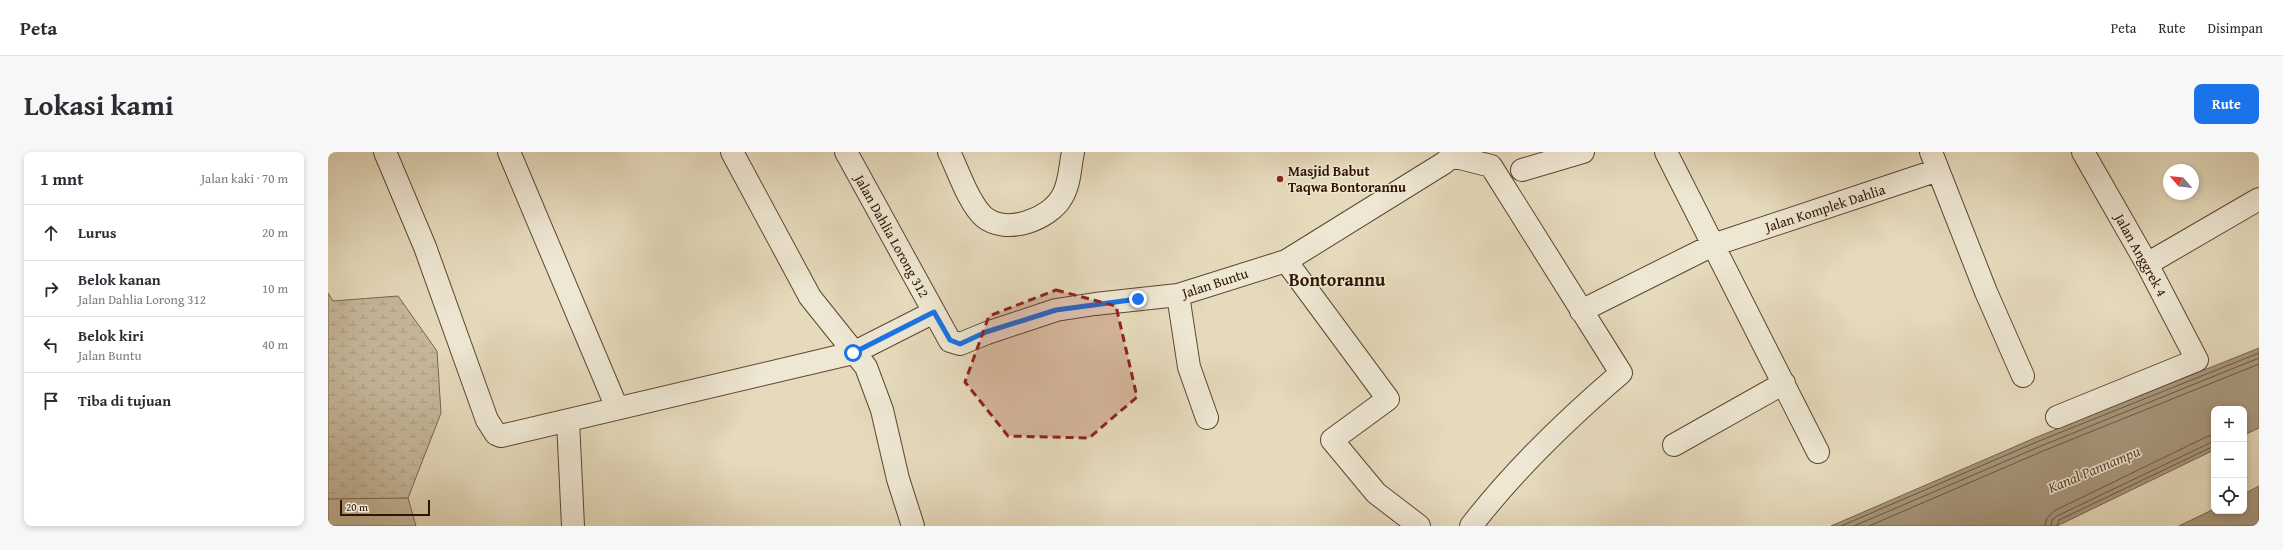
<!DOCTYPE html>
<html lang="id">
<meta charset="utf-8">
<style>
body{margin:0;font-family:"Gentium Book Plus",serif;background:#f7f7f7;color:#2b2b33}
.controls{position:absolute;right:12px;bottom:12px;display:grid;overflow:hidden;border-radius:8px;box-shadow:0 2px 6px #0003}
.controls button{width:36px;height:36px;display:grid;place-items:center;padding:0;border:0;border-bottom:1px solid #e1e1e2;background:#fff;color:#2b2b33;font:20px sans-serif}
.compass{position:absolute;left:1835px;top:12px;width:36px;height:36px;border-radius:50%;background:#fff;box-shadow:0 2px 6px #0003;rotate:298deg}
.scale{position:absolute;left:12px;bottom:10px;width:90px;box-sizing:border-box;padding-left:4px;border:2px solid #301400;border-top:0;font-size:11px;line-height:14px;white-space:nowrap;color:#301400;-webkit-text-stroke:3px #eee7d3;paint-order:stroke}
.stop{position:absolute;width:12px;height:12px;margin:-9px;border:3px solid #1a73e8;border-radius:50%;background:#fff}
.stop.end{background:#1a73e8;border-color:#fff;box-shadow:0 1px 4px #0008}
.list{margin:0;padding:0;list-style:none}
h2{display:flex;justify-content:space-between;align-items:center;height:52px;margin:0;padding:0 16px;font-size:17px}
h2 small{font-size:13px;font-weight:400;color:#7c7c81}
.list li{display:grid;grid-template-columns:26px 1fr auto;gap:12px;align-items:center;box-sizing:border-box;height:56px;padding:0 16px;border-top:1px solid #e1e1e2}
.list b{display:block;font-size:15px;white-space:nowrap}
.list p{margin:0;font-size:13px;white-space:nowrap;color:#7c7c81}
.list em{font-size:13px;font-style:normal;color:#7c7c81}
.icon{flex:none;width:22px;height:22px;fill:none;stroke:currentColor;stroke-width:2;stroke-linecap:round;stroke-linejoin:round}
.map{position:relative;flex:none;width:1931px;height:374px;overflow:hidden;border-radius:8px}
header{display:flex;align-items:center;gap:24px;box-sizing:border-box;height:56px;padding:0 20px;background:#fff;border-bottom:1px solid #e1e1e2}
header strong{font-size:19px}
nav{display:flex;gap:22px;margin-inline-start:auto;font-size:14px}
.intro{display:flex;align-items:center;justify-content:space-between;box-sizing:border-box;height:96px;padding:0 24px}
h1{margin:0;font-size:28px}
.button{padding:10px 18px;border-radius:8px;background:#1a73e8;color:#fff;font-size:14px;font-weight:700}
main{display:flex;gap:24px;padding:0 24px}
aside{flex:1;background:#fff;border-radius:8px;box-shadow:0 2px 6px #0003}
.map>svg:first-child{display:block}
.green{fill:#c6b89c;stroke:#7b664e}
.wetland{fill:url(#wetland-marsh);stroke:#7b664e}
.water{fill:#a7977c;stroke:#77634a}
.lines{fill:none;stroke-linecap:round;stroke-linejoin:round}
.shore{stroke:#6c563e;stroke-width:1}
.minor-casing{stroke:#5d462f;stroke-width:24}
.minor{stroke:#eee7d3;stroke-width:22}
.route{stroke:#1a73e8;stroke-width:5}
.marked{fill:#8f2418;fill-opacity:0.2;stroke:#8f2418;stroke-width:3;stroke-dasharray:8 5;stroke-linejoin:round}
.poi-dot{fill:#8f2418;stroke:#eee7d3;stroke-width:1.5}
.labels{text-anchor:middle;dominant-baseline:central;stroke-width:3;stroke-linejoin:round;paint-order:stroke}
.poi-label{font-size:14px;font-weight:bold;fill:#301400;stroke:#eee7d3;text-anchor:start}
.street-label{font-size:14px;fill:#301400;stroke:#eee7d3}
.water-label{font-size:15px;font-style:italic;fill:#604832;stroke:#eee7d3}
.district-label{font-size:18px;font-weight:bold;fill:#301400;stroke:#eee7d3}
</style>
<header>
<strong>Peta</strong>
<nav><a>Peta</a><a>Rute</a><a>Disimpan</a></nav>
</header>
<div class="intro"><h1>Lokasi kami</h1><a class="button">Rute</a></div>
<main>
<aside>
<h2>1 mnt<small>Jalan kaki · 70 m</small></h2>
<ul class="list">
<li><svg class="icon" aria-label="ahead" viewBox="0 0 24 24"><path d="M12 20V5M6 11l6-6 6 6"/></svg><div><b>Lurus</b></div><em>20 m</em></li>
<li><svg class="icon" aria-label="right" viewBox="0 0 24 24"><path d="M7 20v-9h11M14 6l5 5-5 5"/></svg><div><b>Belok kanan</b><p>Jalan Dahlia Lorong 312</p></div><em>10 m</em></li>
<li><svg class="icon" aria-label="left" viewBox="0 0 24 24"><path d="M17 20v-9H6M10 6l-5 5 5 5"/></svg><div><b>Belok kiri</b><p>Jalan Buntu</p></div><em>40 m</em></li>
<li><svg class="icon" aria-label="arrive" viewBox="0 0 24 24"><path d="M6 21V4h12l-3 4 3 4H6"/></svg><div><b>Tiba di tujuan</b></div></li>
</ul>
</aside>
<div class="map">
<svg width="1931" height="374" viewBox="0 0 1931 374">
<defs>
<pattern id="wetland-marsh" width="20" height="14" patternUnits="userSpaceOnUse"><rect width="20" height="14" fill="#c6b89c"/><path d="M1 5h8M5 5V1M11 12h8M15 12V8" fill="none" stroke="#aa9d85"/></pattern>
</defs>
<rect width="100%" height="100%" fill="#e5dabc"/>
<filter id="stains"><feTurbulence type="fractalNoise" baseFrequency=".005" numOctaves="4"/><feColorMatrix values="0 0 0 0 .2 0 0 0 0 .09 0 0 0 0 .02 0 0 0 .5 -.17"/></filter>
<radialGradient id="worn" r=".72"><stop offset=".6" stop-color="#630" stop-opacity="0"/><stop offset="1" stop-color="#630" stop-opacity=".3"/></radialGradient>
<path class="green" d="M 0,343 L 80,346 L 88,374 L 0,374 Z"/>
<path class="wetland" d="M 0,141 L 5,149 L 70,144 L 109,199 L 113,261 L 80,346 L 0,347 Z"/>
<path class="water" d="M 1931,196 L 1931,276 L 1916,283 L 1916,257 L 1886,257 L 1886,298 L 1729,374 L 1503,374 L 1709,285 Z
M 1931,334 L 1931,374 L 1851,374 L 1886,357 L 1886,359 L 1916,359 L 1916,342 Z"/>
<g class="lines">
<path class="shore" d="M 1513,374 L 1711,289 L 1931,201
M 1526,374 L 1713,294 L 1931,206
M 1541,374 L 1715,299 L 1931,212
M 1717,374 L 1719,366 L 1726,359 L 1878,285 L 1886,283
M 1723,374 L 1724,368 L 1729,364 L 1886,289
M 1729,374 L 1731,368 L 1886,294"/>
<g class="minor-casing">
<path id="minor" d="M 57,0 L 97,95 L 159,268 L 168,282 L 173,284 L 525,201 L 606,160
M 181,0 L 289,256
M 404,0 L 482,145 L 538,215 L 554,258 L 570,327 L 585,374
M 518,0 L 622,189 L 632,192 L 659,181 L 728,158 L 767,152 L 850,143 L 958,109 L 1116,11 L 1124,4 L 1123,0
M 621,0 C 630,18 641,52 656,65 C 678,83 721,68 734,45 C 742,32 742,14 745,0
M 1338,0 L 1490,300
M 1603,0 L 1658,140 L 1695,224
M 1124,4 L 1163,14 L 1293,221 C 1238,268 1187,317 1143,374
M 1194,18 L 1255,0
M 958,109 L 1060,247 L 1004,288 L 1048,341 L 1091,374
M 1819,112 L 1931,47
M 850,143 L 861,215 L 879,266
M 1253,159 L 1385,93 L 1610,18
M 1729,265 L 1869,208 L 1819,112 L 1755,0
M 240,269 L 245,374
M 1346,293 L 1456,231"/>
</g>
<use href="#minor" class="minor"/>
</g>
<g class="lines">
<path class="route" d="M 525,201 L 606,160 L 622,188 L 632,192 L 658,180 L 728,158 L 810,147"/>
</g>
<path class="marked" d="M 728,138 L 788,154 L 809,245 L 761,286 L 680,284 L 637,230 L 661,164 Z"/>
<circle class="poi-dot" cx="952" cy="27" r="4"/>
<g class="labels">
<g class="poi-label">
<text x="960" y="19">Masjid Babut<tspan x="960" dy="16">Taqwa Bontorannu</tspan></text>
</g>
<g class="street-label">
<text transform="translate(1497 56) rotate(-18)">Jalan Komplek Dahlia</text>
<text transform="translate(564 84) rotate(61)">Jalan Dahlia Lorong 312</text>
<text transform="translate(1813 103) rotate(61)">Jalan Anggrek 4</text>
<text transform="translate(887 131) rotate(-18)">Jalan Buntu</text>
</g>
<g class="water-label">
<text transform="translate(1766 317) rotate(-23)">Kanal Pannampu</text>
</g>
<g class="district-label">
<text x="1009" y="127">Bontorannu</text>
</g>
</g>
<rect width="100%" height="100%" filter="url(#stains)"/>
<rect width="100%" height="100%" fill="url(#worn)"/>
</svg>
<div class="controls">
<button>+</button>
<button>−</button>
<button><svg class="icon" aria-label="locate" viewBox="0 0 24 24"><circle cx="12" cy="12" r="6"/><path d="M12 2v4M12 18v4M2 12h4M18 12h4"/></svg></button>
</div>
<svg class="compass" viewBox="-18 -18 36 36"><path d="M0-13l5 13h-10z" fill="#e53935"/><path d="M0 13l5-13h-10z" fill="#7c7c81"/></svg>
<div class="scale">20 m</div>
<div class="stop" style="left:525px;top:201px"></div>
<div class="stop end" style="left:810px;top:147px"></div>
</div>
</main>
